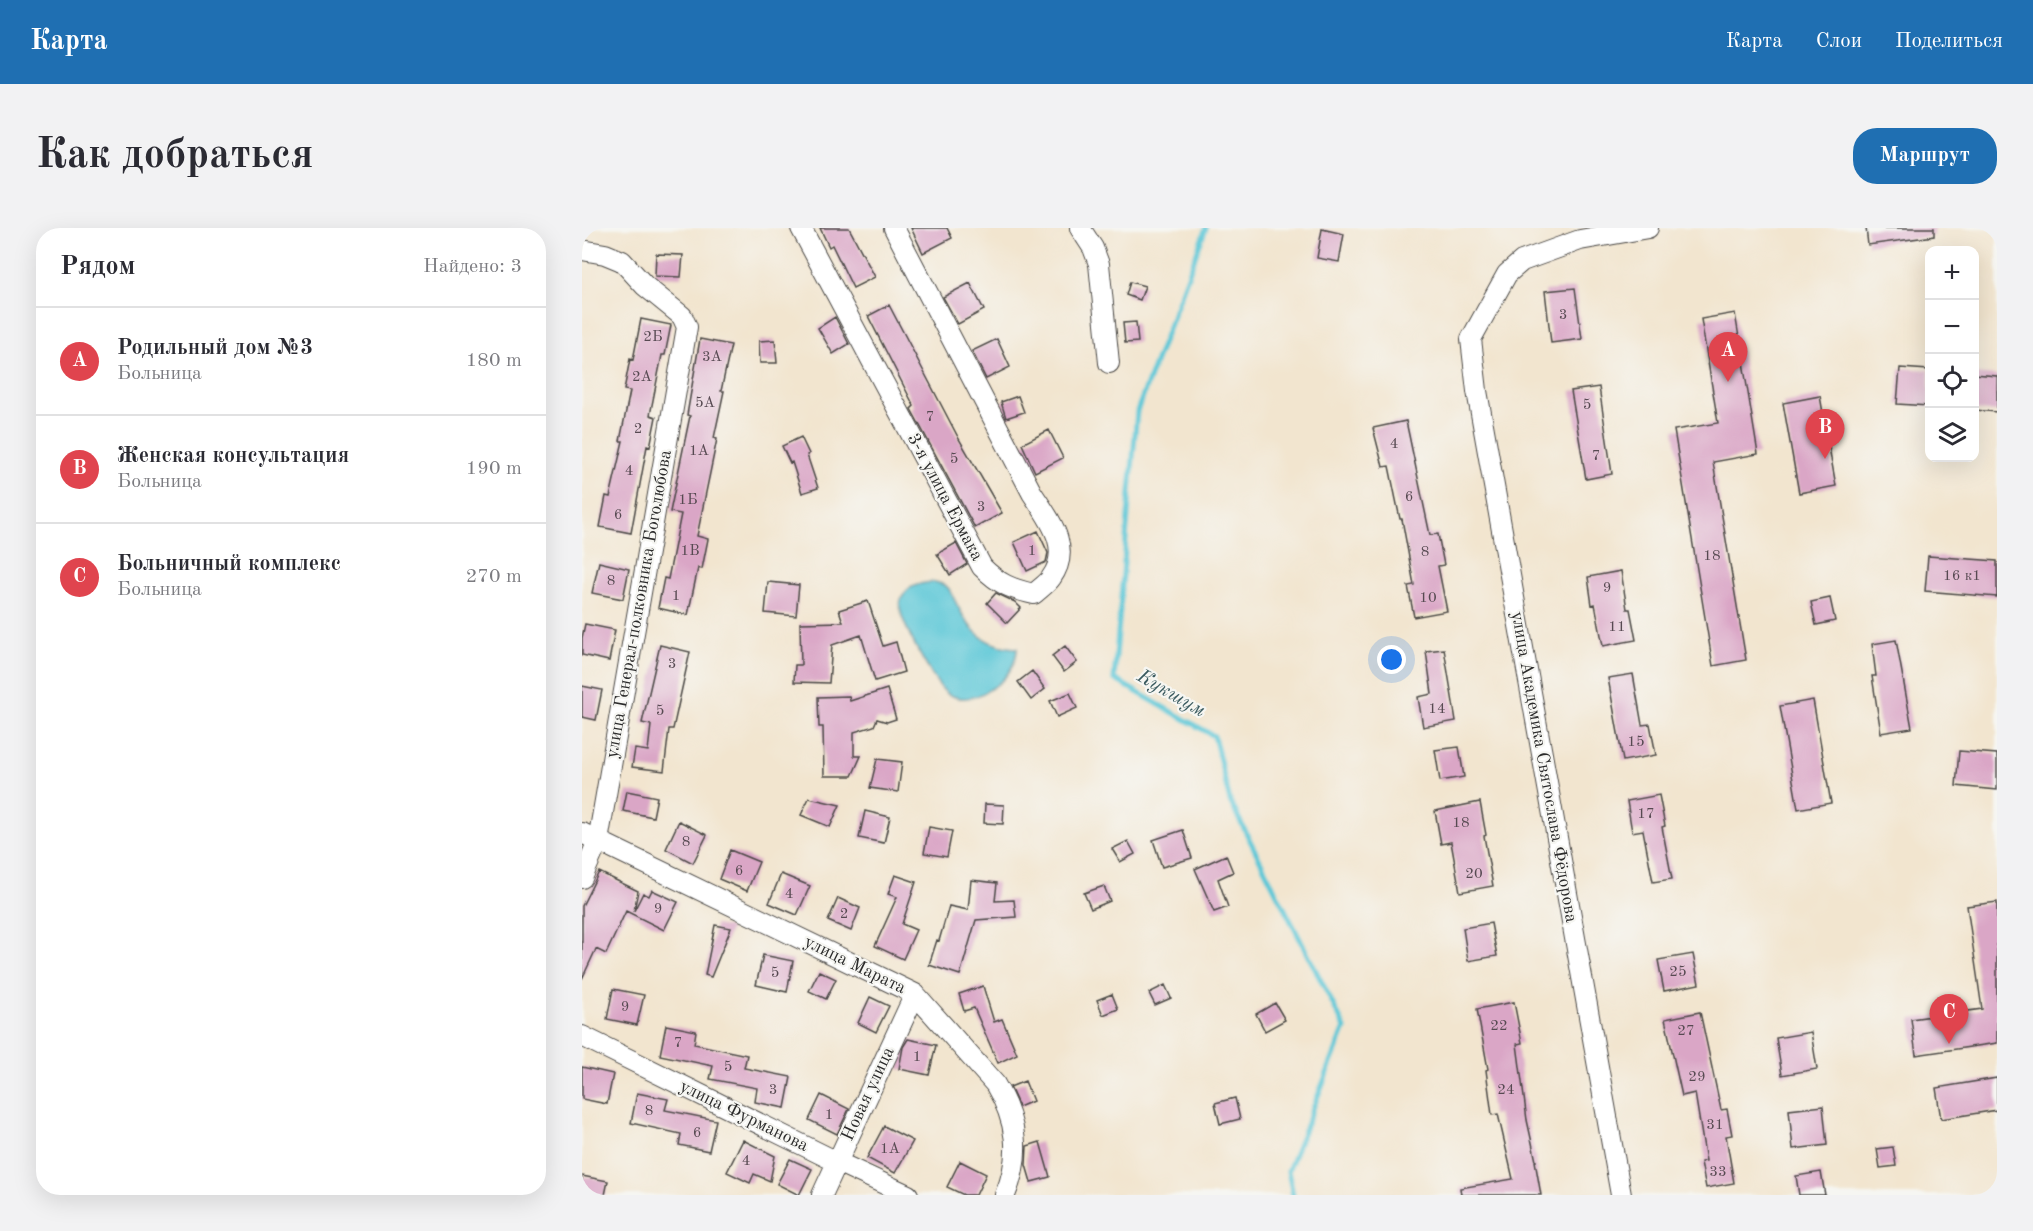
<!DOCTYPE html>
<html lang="ru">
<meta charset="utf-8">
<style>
body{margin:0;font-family:"Old Standard TT",serif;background:#f2f2f3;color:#2b2b33}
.controls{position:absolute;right:18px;top:18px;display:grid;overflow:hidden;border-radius:12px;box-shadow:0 6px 24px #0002}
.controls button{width:54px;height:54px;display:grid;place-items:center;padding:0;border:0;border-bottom:2px solid #e1e1e2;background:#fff;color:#2b2b33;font:30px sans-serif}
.you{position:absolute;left:810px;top:432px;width:21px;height:21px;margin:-15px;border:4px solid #fff;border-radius:50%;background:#1a73e8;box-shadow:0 0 0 9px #1a73e833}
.badge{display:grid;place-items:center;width:39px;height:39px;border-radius:50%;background:#1f6fb2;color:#fff;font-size:20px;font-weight:700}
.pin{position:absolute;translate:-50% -50px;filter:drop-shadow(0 2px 3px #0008)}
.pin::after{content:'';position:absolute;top:32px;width:21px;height:18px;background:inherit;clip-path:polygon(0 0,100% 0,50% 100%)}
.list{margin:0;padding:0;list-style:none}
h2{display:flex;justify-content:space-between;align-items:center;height:78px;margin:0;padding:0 24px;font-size:26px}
h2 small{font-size:20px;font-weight:400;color:#7c7c81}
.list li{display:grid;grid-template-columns:39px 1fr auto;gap:18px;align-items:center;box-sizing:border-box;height:108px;padding:0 24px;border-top:2px solid #e1e1e2}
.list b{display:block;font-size:22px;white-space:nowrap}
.list p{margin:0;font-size:20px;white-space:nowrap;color:#7c7c81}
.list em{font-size:20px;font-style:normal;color:#7c7c81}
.icon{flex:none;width:33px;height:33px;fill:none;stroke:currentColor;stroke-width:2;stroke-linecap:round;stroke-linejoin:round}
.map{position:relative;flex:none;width:1415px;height:967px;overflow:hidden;border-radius:24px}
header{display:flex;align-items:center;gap:36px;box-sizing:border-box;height:84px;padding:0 30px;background:#1f6fb2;color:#fff}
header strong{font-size:28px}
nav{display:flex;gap:33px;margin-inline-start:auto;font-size:21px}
.intro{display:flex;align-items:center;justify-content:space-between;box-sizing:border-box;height:144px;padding:0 36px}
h1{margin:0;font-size:42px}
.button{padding:15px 27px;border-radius:24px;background:#1f6fb2;color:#fff;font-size:21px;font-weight:700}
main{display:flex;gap:36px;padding:0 36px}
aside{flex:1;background:#fff;border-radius:24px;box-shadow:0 6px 24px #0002}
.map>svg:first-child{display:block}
.water{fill:#5cc7d7;stroke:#447981;stroke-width:1.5}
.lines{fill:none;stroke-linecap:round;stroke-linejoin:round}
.stream{stroke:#5cc7d7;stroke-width:5}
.building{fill:#daa6c6}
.street-casing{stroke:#494744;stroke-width:22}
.street{stroke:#fff;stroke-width:20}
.labels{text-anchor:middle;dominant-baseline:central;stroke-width:4.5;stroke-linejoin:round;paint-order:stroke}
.number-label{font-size:15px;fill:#574a52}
.street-label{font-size:18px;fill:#2b2b2b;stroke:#f6f6f2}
.water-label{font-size:20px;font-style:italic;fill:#3a5a5f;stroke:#f6f6f2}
</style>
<header>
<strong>Карта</strong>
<nav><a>Карта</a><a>Слои</a><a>Поделиться</a></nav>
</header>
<div class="intro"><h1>Как добраться</h1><a class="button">Маршрут</a></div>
<main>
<aside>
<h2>Рядом<small>Найдено: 3</small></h2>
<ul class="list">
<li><span class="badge" style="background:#e0444e">A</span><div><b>Родильный дом №3</b><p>Больница</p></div><em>180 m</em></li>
<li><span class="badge" style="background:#e0444e">B</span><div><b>Женская консультация</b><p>Больница</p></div><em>190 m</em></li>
<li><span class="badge" style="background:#e0444e">C</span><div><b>Больничный комплекс</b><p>Больница</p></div><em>270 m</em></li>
</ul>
</aside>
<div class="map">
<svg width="1415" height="967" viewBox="0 0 1415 967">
<rect width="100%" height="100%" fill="#f6f6f2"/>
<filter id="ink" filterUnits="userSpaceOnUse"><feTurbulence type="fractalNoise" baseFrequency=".0167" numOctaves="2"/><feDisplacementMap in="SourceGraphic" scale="12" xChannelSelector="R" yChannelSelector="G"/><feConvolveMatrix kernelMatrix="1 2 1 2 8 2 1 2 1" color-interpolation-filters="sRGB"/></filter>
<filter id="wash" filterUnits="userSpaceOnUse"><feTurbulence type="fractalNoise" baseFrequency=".008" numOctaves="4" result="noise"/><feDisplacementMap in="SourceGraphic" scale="24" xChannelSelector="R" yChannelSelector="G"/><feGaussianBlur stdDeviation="1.35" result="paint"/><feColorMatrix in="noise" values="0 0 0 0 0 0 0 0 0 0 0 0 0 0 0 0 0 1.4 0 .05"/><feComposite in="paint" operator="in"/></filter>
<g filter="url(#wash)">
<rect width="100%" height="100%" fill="#f2e5cf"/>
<path class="water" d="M 353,354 L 363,357 L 367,361 C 384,394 393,418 435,420 C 435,434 425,450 413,458 C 399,468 382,475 366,466 C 353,458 317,392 318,377 C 318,374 319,371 321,368 C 327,356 342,355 353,354 Z"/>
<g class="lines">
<path class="stream" d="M 624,0 L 555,183 L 532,451 L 632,508 L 648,573 L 763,800 L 706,943 L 711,967"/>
</g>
<g id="blocks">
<path class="building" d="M 238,0 L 267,0 L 293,49 L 271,60 L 250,17 L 247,19 Z
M 329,0 L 365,0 L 370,10 L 341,25 Z
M 1284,0 L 1352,0 L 1352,8 L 1286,17 Z
M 740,1 L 762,6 L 757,34 L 735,30 Z
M 74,26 L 101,27 L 99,49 L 73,48 Z
M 548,54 L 563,58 L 558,72 L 544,67 Z
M 388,55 L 402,82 L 376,96 L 361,69 Z
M 993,60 L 1000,111 L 969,115 L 963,63 Z
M 307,77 L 377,211 L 420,285 L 393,300 L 329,181 L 332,178 L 286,88 Z
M 1153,85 L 1176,226 L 1131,234 L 1164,432 L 1131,438 L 1092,202 L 1136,195 L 1119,91 Z
M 253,89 L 267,116 L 251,126 L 236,100 Z
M 59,91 L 89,97 L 83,127 L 80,127 L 68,187 L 74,189 L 68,219 L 65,218 L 49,305 L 18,299 L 24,268 L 28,269 L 41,213 L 38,213 L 48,163 L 42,162 L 48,131 L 51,132 Z
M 554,94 L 556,114 L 543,115 L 541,95 Z
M 118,111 L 149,117 L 139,163 L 142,163 L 132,210 L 135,211 L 115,308 L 126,311 L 120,341 L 116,340 L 106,387 L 76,380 L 82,350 L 86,351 L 99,286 L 88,284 L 108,188 L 105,187 Z
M 415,111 L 428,139 L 404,151 L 390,123 Z
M 193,112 L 195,135 L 178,135 L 177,113 Z
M 1318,140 L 1347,142 L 1347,178 L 1315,176 Z
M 1392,146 L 1415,148 L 1415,184 L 1392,182 Z
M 1017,159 L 1030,246 L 1004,251 L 989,163 Z
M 436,168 L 442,184 L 424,190 L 419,174 Z
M 1238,168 L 1254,258 L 1217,265 L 1201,175 Z
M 824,193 L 848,307 L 856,306 L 862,337 L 856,338 L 865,383 L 832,389 L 826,358 L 832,357 L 820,291 L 818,291 L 807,238 L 801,239 L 791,200 Z
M 467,202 L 481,230 L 453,244 L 440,216 Z
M 219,209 L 227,226 L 225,227 L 236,260 L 220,265 L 210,234 L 208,235 L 200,218 Z
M 456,303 L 466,325 L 464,334 L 445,343 L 432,314 Z
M 374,315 L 385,336 L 368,347 L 355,326 Z
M 1346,328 L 1415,333 L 1415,369 L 1343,363 Z
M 17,334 L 47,341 L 41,371 L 10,365 Z
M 1039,343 L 1045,381 L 1048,381 L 1054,412 L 1021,418 L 1013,376 L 1010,377 L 1006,349 Z
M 186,354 L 217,357 L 214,388 L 183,385 Z
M 414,365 L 433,374 L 439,380 L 425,395 L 405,375 Z
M 1248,370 L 1253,393 L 1234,397 L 1229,374 Z
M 286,373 L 301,418 L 314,414 L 322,444 L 293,453 L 279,407 L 250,417 L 247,455 L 212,454 L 213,437 L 219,437 L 218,395 L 261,394 L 257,382 Z
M 3,396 L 33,402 L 27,433 L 0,427 L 0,410 Z
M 1314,412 L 1330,500 L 1299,505 L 1290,448 L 1294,448 L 1290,416 Z
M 78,417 L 108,424 L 91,501 L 87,501 L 82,543 L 50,539 L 53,521 L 66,523 L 69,497 L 60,495 Z
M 483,418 L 495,434 L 482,444 L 470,428 Z
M 862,421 L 874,493 L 841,499 L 836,469 L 850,466 L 844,423 Z
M 450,443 L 463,461 L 449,472 L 436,454 Z
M 1051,446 L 1060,497 L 1068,496 L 1074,527 L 1041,533 L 1026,450 Z
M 0,458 L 20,462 L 14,492 L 0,489 Z
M 305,461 L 314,491 L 305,494 L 295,491 L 292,498 L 272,504 L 272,528 L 279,528 L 270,548 L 242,548 L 241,499 L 237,499 L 236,469 L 267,468 L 268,473 Z
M 488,465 L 495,480 L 475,489 L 468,473 Z
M 1231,472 L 1249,575 L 1216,581 L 1198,478 Z
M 877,519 L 882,549 L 858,553 L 853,522 Z
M 1377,523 L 1415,526 L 1415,562 L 1374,558 Z
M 295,531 L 320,534 L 316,564 L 288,560 Z
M 45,563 L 75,569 L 71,589 L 41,583 Z
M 1077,567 L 1083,598 L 1080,599 L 1090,651 L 1071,654 L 1061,602 L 1050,604 L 1045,573 Z
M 227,570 L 258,577 L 248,599 L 219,587 Z
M 898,574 L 904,607 L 902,608 L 911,658 L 878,664 L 869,614 L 859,616 L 853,583 Z
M 403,576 L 422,577 L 421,596 L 402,595 Z
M 283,583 L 308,589 L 302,615 L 277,610 Z
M 97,593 L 125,607 L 111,635 L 84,621 Z
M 347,599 L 370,603 L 365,629 L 342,625 Z
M 601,602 L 610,630 L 580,639 L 571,612 Z
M 546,613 L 553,626 L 538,634 L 530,621 Z
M 148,622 L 177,634 L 165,663 L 137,651 Z
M 644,627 L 651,644 L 636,651 L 646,679 L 632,684 L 613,641 Z
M 17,644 L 56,663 L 52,683 L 61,665 L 67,668 L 70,662 L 96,674 L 82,702 L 44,683 L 24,726 L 14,721 L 0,751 L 0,678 Z
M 199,646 L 228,658 L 215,687 L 187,675 Z
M 313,647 L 334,654 L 320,696 L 334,702 L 321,731 L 293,718 L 315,669 L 306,666 Z
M 389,652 L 415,655 L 413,673 L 432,672 L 434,689 L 394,692 L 378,747 L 347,737 L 355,712 L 357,713 L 367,678 L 386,682 Z
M 522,658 L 528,673 L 509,681 L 502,665 Z
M 256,670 L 278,680 L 269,703 L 246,693 Z
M 1415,674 L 1415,815 L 1334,827 L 1329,791 L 1400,781 L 1385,678 Z
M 909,695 L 915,728 L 886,733 L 881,700 Z
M 133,697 L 149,700 L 129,749 L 123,747 Z
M 1111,726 L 1117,756 L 1082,763 L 1076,732 Z
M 181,727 L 211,733 L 205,764 L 174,757 Z
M 237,743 L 254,751 L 244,771 L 227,763 Z
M 583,757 L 589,770 L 573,777 L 567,765 Z
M 401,758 L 412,794 L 420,791 L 435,826 L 416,835 L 392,780 L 382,783 L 377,766 Z
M 31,761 L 62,767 L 55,797 L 25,791 Z
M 530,766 L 536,781 L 521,787 L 515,772 Z
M 288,769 L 307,778 L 294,804 L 276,795 Z
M 932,774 L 940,815 L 935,816 L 945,892 L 954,933 L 953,933 L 959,967 L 879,967 L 878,960 L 931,951 L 916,886 L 910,887 L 904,842 L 906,841 L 895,781 Z
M 693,775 L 703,792 L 683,803 L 674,786 Z
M 1118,784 L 1139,882 L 1145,881 L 1150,907 L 1144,908 L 1152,955 L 1124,960 L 1119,934 L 1124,933 L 1113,865 L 1100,868 L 1083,791 Z
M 84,797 L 114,803 L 112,816 L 165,827 L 162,840 L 209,849 L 203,880 L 173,874 L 175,860 L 128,851 L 131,838 L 78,827 Z
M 1229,804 L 1235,841 L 1200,847 L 1194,810 Z
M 326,811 L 354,817 L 347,847 L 317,841 L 321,819 Z
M 0,839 L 31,846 L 25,876 L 0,871 Z
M 1415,850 L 1415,882 L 1359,891 L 1354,860 Z
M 443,853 L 451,873 L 437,879 L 428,859 Z
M 55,865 L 86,871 L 83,882 L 134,892 L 127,923 L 97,917 L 99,906 L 49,895 Z
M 239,867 L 267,881 L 255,906 L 227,892 Z
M 653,870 L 658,891 L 638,896 L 633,875 Z
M 1241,878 L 1245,917 L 1211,921 L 1207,882 Z
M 302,898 L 331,913 L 313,945 L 285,930 Z
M 161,912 L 193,928 L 188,953 L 172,946 L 168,955 L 145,944 Z
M 458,914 L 468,949 L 449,954 L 444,937 L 445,918 Z
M 1311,919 L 1314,938 L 1298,940 L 1295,921 Z
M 208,931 L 230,941 L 217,967 L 195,956 Z
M 378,933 L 404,946 L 394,967 L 382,967 L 365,959 Z
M 1239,944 L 1243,967 L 1217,967 L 1214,948 Z
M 0,948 L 26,953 L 23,967 L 0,967 Z"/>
</g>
</g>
<g filter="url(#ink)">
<use href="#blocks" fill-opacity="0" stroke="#494744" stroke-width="1.5"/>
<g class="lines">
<g class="street-casing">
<path id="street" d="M 219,0 L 400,339 C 417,356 429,361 452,366 C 457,361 465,356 469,350 C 491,320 467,291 450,265 L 312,0
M 498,0 L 511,20 L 517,36 L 527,135
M 0,22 L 23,26 L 40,33 L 63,58 L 100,88 L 105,99 L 16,613 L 0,650
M 0,605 L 333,766 L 413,856 C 435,893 440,927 423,967
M 0,808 L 255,934 L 326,967
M 240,967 L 333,766
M 1039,967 L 895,163 L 889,111 L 925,46 L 940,33 L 998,12 L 1066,0"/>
</g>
<use href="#street" class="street"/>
</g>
</g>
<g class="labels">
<g class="number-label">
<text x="981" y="87">3</text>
<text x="71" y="109">2Б</text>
<text x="130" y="129">3А</text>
<text x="60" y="149">2А</text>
<text x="123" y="175">5А</text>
<text x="1005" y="177">5</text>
<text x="348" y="189">7</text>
<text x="56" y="201">2</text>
<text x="812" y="216">4</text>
<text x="117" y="223">1А</text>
<text x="1014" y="228">7</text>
<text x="372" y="231">5</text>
<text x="47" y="243">4</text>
<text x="827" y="269">6</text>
<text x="106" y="272">1Б</text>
<text x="399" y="279">3</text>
<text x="36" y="287">6</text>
<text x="108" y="323">1В</text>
<text x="450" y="323">1</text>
<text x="843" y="324">8</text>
<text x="1130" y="328">18</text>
<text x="1380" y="348">16 к1</text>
<text x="29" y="353">8</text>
<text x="1025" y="360">9</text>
<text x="94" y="368">1</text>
<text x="846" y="370">10</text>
<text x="1035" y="399">11</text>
<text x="90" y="436">3</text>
<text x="855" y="481">14</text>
<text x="78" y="483">5</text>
<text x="1054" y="514">15</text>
<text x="1064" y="586">17</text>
<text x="879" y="595">18</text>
<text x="104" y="614">8</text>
<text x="157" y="643">6</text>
<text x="892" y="646">20</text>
<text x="207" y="666">4</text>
<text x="76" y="681">9</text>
<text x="262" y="686">2</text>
<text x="1096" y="744">25</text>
<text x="193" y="745">5</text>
<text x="43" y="779">9</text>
<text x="917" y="798">22</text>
<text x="1104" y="803">27</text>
<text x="96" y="815">7</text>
<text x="335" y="829">1</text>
<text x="146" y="839">5</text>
<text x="1115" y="849">29</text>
<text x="191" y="862">3</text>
<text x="924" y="862">24</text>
<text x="67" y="883">8</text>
<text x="247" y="887">1</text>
<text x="1133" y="897">31</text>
<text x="115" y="905">6</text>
<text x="308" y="921">1А</text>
<text x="164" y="933">4</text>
<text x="1136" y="944">33</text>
</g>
<g class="street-label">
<text transform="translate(363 269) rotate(62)">3-я улица Ермака</text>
<text transform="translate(57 376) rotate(-80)">улица Генерал-полковника Боголюбова</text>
<text transform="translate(962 539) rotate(80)">улица Академика Святослава Фёдорова</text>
<text transform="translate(273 737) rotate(26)">улица Марата</text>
<text transform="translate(286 866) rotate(-65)">Новая улица</text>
<text transform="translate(162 888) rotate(26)">улица Фурманова</text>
</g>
<g class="water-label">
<text transform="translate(589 466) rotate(30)">Кукшум</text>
</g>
</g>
</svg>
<div class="controls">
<button>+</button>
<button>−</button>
<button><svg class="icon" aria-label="locate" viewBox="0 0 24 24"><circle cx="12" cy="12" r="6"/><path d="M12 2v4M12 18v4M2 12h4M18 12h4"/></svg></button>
<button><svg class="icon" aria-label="layers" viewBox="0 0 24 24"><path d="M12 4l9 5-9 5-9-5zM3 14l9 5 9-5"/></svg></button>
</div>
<div class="you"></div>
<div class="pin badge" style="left:1146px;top:154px;background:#e0444e">A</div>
<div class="pin badge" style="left:1243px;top:231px;background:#e0444e">B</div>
<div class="pin badge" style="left:1367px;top:816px;background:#e0444e">C</div>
</div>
</main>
